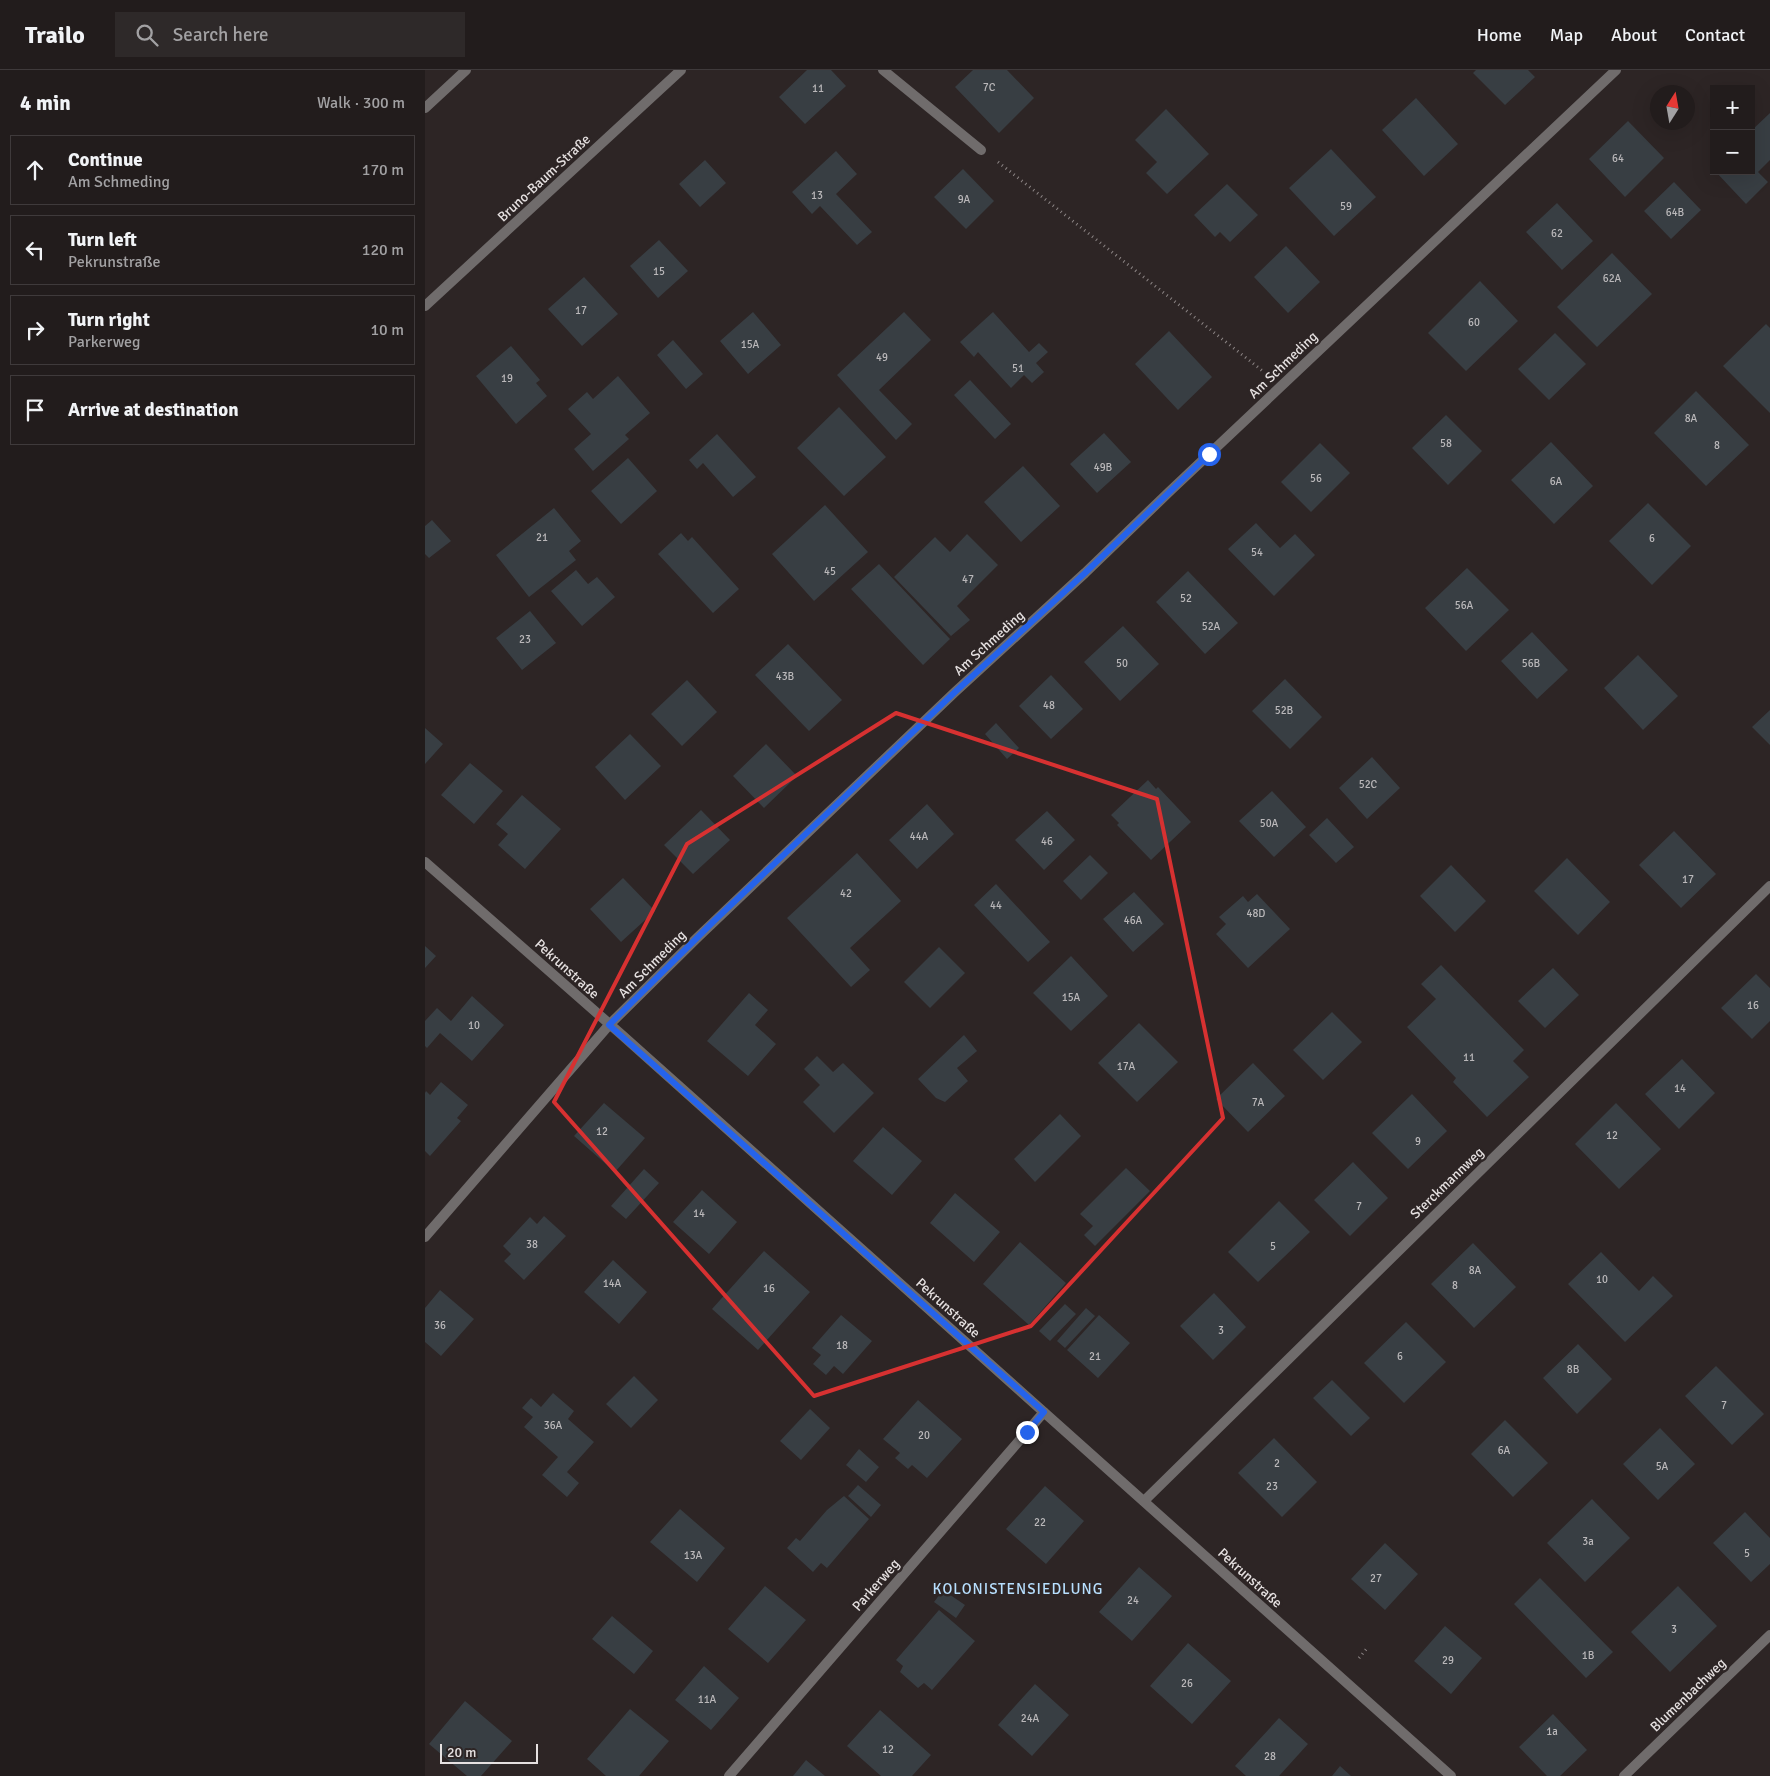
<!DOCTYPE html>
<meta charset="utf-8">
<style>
body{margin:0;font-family:Signika,sans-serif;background:#2e2929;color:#f1f3f6}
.controls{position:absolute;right:15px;top:15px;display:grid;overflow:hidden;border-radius:0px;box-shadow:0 5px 20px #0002}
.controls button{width:45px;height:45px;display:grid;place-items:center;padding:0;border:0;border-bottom:1px solid #3f3a3b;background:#221c1c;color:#f1f3f6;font:25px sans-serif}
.compass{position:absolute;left:1225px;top:15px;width:45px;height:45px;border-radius:50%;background:#221c1c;box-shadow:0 5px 20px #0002;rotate:11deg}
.scale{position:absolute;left:15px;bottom:12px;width:98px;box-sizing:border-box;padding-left:5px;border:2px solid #e6e1e1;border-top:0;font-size:14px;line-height:18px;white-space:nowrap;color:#e6e1e1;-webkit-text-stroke:4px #2d2525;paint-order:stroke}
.stop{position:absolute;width:15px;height:15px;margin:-11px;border:4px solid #2563eb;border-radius:50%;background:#fff}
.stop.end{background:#2563eb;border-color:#fff;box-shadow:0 1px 5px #0008}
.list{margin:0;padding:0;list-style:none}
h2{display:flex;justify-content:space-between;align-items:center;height:65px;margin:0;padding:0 20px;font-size:21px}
h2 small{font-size:16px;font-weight:400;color:#a2a1a3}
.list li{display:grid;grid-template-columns:32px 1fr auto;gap:15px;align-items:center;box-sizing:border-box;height:70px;margin:0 10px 10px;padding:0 10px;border:1px solid #3f3a3b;border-radius:0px}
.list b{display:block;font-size:19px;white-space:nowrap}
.list p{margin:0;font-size:16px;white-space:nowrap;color:#a2a1a3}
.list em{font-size:16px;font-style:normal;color:#a2a1a3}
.icon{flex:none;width:28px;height:28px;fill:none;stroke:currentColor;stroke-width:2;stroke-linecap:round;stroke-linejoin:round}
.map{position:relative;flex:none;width:1345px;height:1706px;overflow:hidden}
header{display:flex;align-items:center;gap:30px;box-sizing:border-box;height:70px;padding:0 25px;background:#221c1c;border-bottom:1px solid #3f3a3b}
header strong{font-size:24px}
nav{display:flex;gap:28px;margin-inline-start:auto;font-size:18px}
.search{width:350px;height:45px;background:#2e2929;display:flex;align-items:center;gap:12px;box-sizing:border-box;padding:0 18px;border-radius:0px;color:#a2a1a3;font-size:19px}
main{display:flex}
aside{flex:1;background:#221c1c}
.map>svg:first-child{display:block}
.building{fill:#383e43}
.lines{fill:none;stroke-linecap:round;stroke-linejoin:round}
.path{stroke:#8c8585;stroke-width:3;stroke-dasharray:1 4;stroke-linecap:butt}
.service{stroke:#706c6c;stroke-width:10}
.minor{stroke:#706c6c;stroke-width:10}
.tertiary{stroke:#706c6c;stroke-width:10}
.route{stroke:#2563eb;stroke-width:6}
.marked{fill:none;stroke:#d73131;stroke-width:4;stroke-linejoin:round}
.labels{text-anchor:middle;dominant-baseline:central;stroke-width:5;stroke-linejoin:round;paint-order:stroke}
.number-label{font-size:11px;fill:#bab8ba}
.street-label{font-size:14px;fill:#e6e1e1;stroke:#2d2525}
.neighbourhood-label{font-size:15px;letter-spacing:1px;fill:#b7dffe;stroke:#2d2525}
</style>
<header>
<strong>Trailo</strong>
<div class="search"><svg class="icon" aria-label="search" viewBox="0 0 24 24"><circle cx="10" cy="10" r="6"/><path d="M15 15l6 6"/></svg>Search here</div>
<nav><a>Home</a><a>Map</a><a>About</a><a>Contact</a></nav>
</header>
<main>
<aside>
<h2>4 min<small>Walk · 300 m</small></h2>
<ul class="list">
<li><svg class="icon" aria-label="ahead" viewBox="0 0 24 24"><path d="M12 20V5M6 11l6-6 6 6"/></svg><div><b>Continue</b><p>Am Schmeding</p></div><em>170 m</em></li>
<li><svg class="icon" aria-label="left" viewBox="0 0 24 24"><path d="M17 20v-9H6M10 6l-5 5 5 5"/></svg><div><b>Turn left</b><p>Pekrunstraße</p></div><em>120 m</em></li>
<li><svg class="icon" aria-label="right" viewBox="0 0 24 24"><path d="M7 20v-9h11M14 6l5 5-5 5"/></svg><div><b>Turn right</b><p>Parkerweg</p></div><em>10 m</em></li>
<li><svg class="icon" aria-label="arrive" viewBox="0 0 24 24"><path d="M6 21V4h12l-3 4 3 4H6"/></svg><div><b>Arrive at destination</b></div></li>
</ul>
</aside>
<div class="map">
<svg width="1345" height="1706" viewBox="0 0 1345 1706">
<rect width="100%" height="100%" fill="#2d2525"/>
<path class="building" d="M 382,0 L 406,0 L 421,16 L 380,54 L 354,27 Z
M 548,0 L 582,0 L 609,28 L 574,63 L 530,17 Z
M 1051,0 L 1103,0 L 1110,7 L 1080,35 L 1048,3 Z
M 991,28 L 1033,74 L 999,106 L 957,60 Z
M 741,39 L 784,84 L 742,124 L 721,103 L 732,92 L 710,70 Z
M 1345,43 L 1345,90 L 1333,102 L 1343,112 L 1321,134 L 1290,101 L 1326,101 L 1326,61 Z
M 1203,51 L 1239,88 L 1200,127 L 1164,89 Z
M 906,79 L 951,127 L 909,166 L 864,118 Z
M 411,81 L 432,104 L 411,124 L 447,162 L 432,175 L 395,136 L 387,144 L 367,122 Z
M 280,90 L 301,113 L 275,137 L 254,114 Z
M 538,99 L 569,131 L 541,159 L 509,127 Z
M 1249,112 L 1276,140 L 1246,169 L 1219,141 Z
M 802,114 L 833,145 L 805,172 L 795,162 L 790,167 L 769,145 Z
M 1132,133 L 1168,171 L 1137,200 L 1101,162 Z
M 234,170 L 263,201 L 233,228 L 205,196 Z
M 861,176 L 895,212 L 863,243 L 829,207 Z
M 1187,183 L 1227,224 L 1172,277 L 1132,237 Z
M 159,207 L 193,244 L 157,276 L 123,239 Z
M 1055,211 L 1093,251 L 1041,301 L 1003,263 Z
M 328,242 L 356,275 L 323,304 L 295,271 Z
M 479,242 L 506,270 L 454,320 L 487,354 L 471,370 L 412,305 Z
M 568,242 L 604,282 L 614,273 L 623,282 L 611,293 L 619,302 L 607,313 L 599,305 L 586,318 L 553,282 L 549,287 L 535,272 Z
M 1341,254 L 1345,258 L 1345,343 L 1298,296 Z
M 744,261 L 787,307 L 753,340 L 710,294 Z
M 1130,263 L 1161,294 L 1124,330 L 1093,299 Z
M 248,270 L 278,304 L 261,319 L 232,285 Z
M 86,276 L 115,310 L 111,313 L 122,326 L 91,354 L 51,306 Z
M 193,306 L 225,343 L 200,365 L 204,369 L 168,401 L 149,379 L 166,364 L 143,339 L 162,322 L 168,329 Z
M 545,310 L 586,354 L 570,369 L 529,325 Z
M 1271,321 L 1324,375 L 1281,416 L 1229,363 Z
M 414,337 L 461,387 L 419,426 L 372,378 Z
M 1021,345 L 1057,381 L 1023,415 L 987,378 Z
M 679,363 L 706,392 L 672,423 L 645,394 Z
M 292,364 L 331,407 L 308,427 L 278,393 L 272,399 L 264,390 Z
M 1126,372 L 1168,416 L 1129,454 L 1086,410 Z
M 895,373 L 925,403 L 886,442 L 856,412 Z
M 203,388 L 232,421 L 196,454 L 166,421 Z
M 598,396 L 635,436 L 596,472 L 559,432 Z
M 1223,433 L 1266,476 L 1227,515 L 1184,471 Z
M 400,435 L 443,482 L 389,531 L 347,484 Z
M 129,438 L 156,471 L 144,481 L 151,490 L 104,527 L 71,485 Z
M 7,450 L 26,471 L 4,488 L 0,484 L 0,456 Z
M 831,453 L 855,478 L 870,464 L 890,485 L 849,526 L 803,479 Z
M 256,463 L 263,471 L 267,467 L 314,519 L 288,543 L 233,484 Z
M 542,464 L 573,495 L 532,536 L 545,550 L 526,566 L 469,507 L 510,467 L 525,482 Z
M 454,494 L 525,569 L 498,595 L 426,519 Z
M 1042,498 L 1084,540 L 1041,581 L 1000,538 Z
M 151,500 L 163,514 L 172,507 L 190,527 L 157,556 L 126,521 Z
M 763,501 L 813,553 L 780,584 L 731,532 Z
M 105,541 L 131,573 L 97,600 L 71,568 Z
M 698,556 L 734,594 L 695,631 L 659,592 Z
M 1107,562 L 1143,600 L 1112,629 L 1076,591 Z
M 363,574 L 417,630 L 384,661 L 330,605 Z
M 1213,585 L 1253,626 L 1218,660 L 1179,618 Z
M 626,605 L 658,639 L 626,669 L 594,636 Z
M 860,609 L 897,647 L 865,679 L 827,641 Z
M 262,610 L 292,642 L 257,676 L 226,644 Z
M 1345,640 L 1345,675 L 1327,657 Z
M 571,653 L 594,678 L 582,689 L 560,664 Z
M 0,658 L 18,674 L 0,694 Z
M 205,664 L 236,696 L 200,730 L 170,697 Z
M 341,674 L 372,706 L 339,738 L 308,706 Z
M 947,687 L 975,718 L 942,749 L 914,718 Z
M 45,693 L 78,721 L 49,754 L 16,725 Z
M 723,710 L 731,719 L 733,717 L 766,752 L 726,790 L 692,755 L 694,753 L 686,745 Z
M 847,721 L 881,757 L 849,787 L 814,751 Z
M 97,725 L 136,759 L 100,799 L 73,775 L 83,764 L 71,754 Z
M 502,734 L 529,764 L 492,799 L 464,770 Z
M 276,740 L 305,770 L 268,804 L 239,775 Z
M 622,741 L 650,770 L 619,800 L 590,770 Z
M 902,748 L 929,777 L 911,793 L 884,765 Z
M 1249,761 L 1291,804 L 1256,838 L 1214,795 Z
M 432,783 L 476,831 L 425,878 L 445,900 L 426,917 L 362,848 Z
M 665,785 L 683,803 L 656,830 L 638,811 Z
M 1142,788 L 1185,832 L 1153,865 L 1109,821 Z
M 1026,795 L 1061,831 L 1030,862 L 995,826 Z
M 198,808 L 230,841 L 196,872 L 165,839 Z
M 571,814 L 625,872 L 603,892 L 549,835 Z
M 709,822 L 739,854 L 708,882 L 678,849 Z
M 832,824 L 865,859 L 823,898 L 791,864 L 801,854 L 794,847 L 818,826 L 823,832 Z
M 0,876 L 11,886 L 0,898 Z
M 514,877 L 540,903 L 505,938 L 479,912 Z
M 646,886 L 683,926 L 646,961 L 608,923 Z
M 1016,895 L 1099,980 L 1088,991 L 1104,1007 L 1062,1047 L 1028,1012 L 1031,1008 L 982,957 L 1011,929 L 996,914 Z
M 1128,898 L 1154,925 L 1120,958 L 1093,931 Z
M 1331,904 L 1345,918 L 1345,951 L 1327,969 L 1296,938 Z
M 324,923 L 343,940 L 330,955 L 351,974 L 323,1006 L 282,971 Z
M 47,926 L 79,955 L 47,991 L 15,963 L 2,978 L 0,976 L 0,951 L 12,938 L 26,951 Z
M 907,942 L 937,972 L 898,1010 L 868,980 Z
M 714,953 L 753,992 L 712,1032 L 673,993 Z
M 539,965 L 552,981 L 532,998 L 543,1011 L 520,1032 L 511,1028 L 493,1009 Z
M 392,986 L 408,1002 L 418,993 L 449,1023 L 409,1063 L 378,1032 L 395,1015 L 379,999 Z
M 1257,989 L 1290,1023 L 1254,1059 L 1220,1024 Z
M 828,993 L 860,1026 L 823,1062 L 791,1029 Z
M 16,1012 L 43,1035 L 32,1048 L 36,1051 L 5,1086 L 0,1081 L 0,1023 L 1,1021 L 5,1025 Z
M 987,1024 L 1022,1061 L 983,1099 L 947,1063 Z
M 179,1033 L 220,1068 L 190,1102 L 149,1066 Z
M 1191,1033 L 1236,1079 L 1194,1119 L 1150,1074 Z
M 635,1044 L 656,1066 L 610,1112 L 589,1089 Z
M 458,1057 L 497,1091 L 467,1125 L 428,1091 Z
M 928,1092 L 963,1128 L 925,1166 L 889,1130 Z
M 701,1098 L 725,1121 L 670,1176 L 659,1165 L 668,1156 L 655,1144 Z
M 219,1099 L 234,1113 L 201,1149 L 186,1136 Z
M 277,1120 L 312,1152 L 284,1184 L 248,1152 Z
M 530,1123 L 575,1162 L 549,1192 L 505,1153 Z
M 854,1131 L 885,1162 L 833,1212 L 803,1182 Z
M 119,1146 L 141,1166 L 99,1210 L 79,1191 L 86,1184 L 78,1176 L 105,1147 L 112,1154 Z
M 595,1172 L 641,1213 L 604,1255 L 558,1214 Z
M 1048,1173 L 1091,1217 L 1049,1258 L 1006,1214 Z
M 339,1181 L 385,1222 L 333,1280 L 287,1239 Z
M 1176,1182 L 1214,1221 L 1228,1206 L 1248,1226 L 1200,1272 L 1143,1214 Z
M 188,1190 L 222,1222 L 194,1254 L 159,1222 Z
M 15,1220 L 49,1249 L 16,1286 L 0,1272 L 0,1238 Z
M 789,1223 L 821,1257 L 788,1290 L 755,1256 Z
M 640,1234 L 651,1244 L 625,1271 L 614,1261 Z
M 661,1238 L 670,1246 L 640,1278 L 632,1271 Z
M 416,1245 L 447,1271 L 418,1304 L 409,1296 L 401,1305 L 388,1294 L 396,1285 L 387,1278 Z
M 674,1245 L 705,1273 L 673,1308 L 642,1280 Z
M 981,1252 L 1021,1292 L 979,1333 L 939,1293 Z
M 1153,1274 L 1187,1309 L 1152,1344 L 1118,1308 Z
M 1291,1296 L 1339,1344 L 1307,1375 L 1260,1326 Z
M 209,1306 L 233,1330 L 206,1358 L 181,1334 Z
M 907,1310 L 945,1348 L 926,1366 L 888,1328 Z
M 128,1323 L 149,1341 L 143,1349 L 169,1372 L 142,1402 L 154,1413 L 142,1427 L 117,1405 L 133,1387 L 99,1357 L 108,1347 L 97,1338 L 106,1328 L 116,1337 Z
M 493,1330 L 537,1369 L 502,1408 L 487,1395 L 483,1399 L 470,1388 L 475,1383 L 458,1369 Z
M 385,1339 L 405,1358 L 376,1390 L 355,1371 Z
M 1080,1350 L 1123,1393 L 1088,1427 L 1046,1384 Z
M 1235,1358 L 1270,1394 L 1233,1430 L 1198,1394 Z
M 849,1368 L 892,1412 L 857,1447 L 813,1403 Z
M 434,1379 L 454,1397 L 441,1412 L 421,1395 Z
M 433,1415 L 456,1435 L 446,1447 L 423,1426 Z
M 620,1416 L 659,1451 L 621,1494 L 581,1459 Z
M 419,1426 L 444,1449 L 402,1498 L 396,1493 L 388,1502 L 362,1478 L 371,1468 L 375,1471 L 402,1440 Z
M 1167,1429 L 1205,1468 L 1160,1512 L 1122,1473 Z
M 255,1439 L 300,1478 L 272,1512 L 225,1472 Z
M 1320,1442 L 1345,1468 L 1345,1494 L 1326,1512 L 1288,1473 Z
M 960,1473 L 993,1504 L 960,1540 L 926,1509 Z
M 714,1497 L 747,1526 L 707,1571 L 674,1542 Z
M 1115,1508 L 1188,1582 L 1161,1608 L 1089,1534 Z
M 340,1516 L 381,1550 L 343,1593 L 303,1559 Z
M 1253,1516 L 1292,1556 L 1245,1602 L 1206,1562 Z
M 518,1520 L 540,1535 L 531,1548 L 509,1532 Z
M 514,1540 L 550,1571 L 507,1620 L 499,1613 L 493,1618 L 475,1602 L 478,1596 L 471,1590 Z
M 187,1546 L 228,1581 L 209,1604 L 167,1569 Z
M 1020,1556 L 1057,1588 L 1026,1624 L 989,1591 Z
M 763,1573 L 806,1611 L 767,1654 L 725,1616 Z
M 279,1596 L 314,1628 L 286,1660 L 250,1630 Z
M 610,1614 L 644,1645 L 607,1686 L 573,1655 Z
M 40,1631 L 87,1671 L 56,1706 L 42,1706 L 4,1674 Z
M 205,1639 L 244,1671 L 214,1706 L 181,1706 L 162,1689 Z
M 455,1640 L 506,1685 L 487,1706 L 456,1706 L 422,1676 Z
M 1128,1644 L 1162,1680 L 1135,1706 L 1122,1706 L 1094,1677 Z
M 854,1648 L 883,1674 L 854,1706 L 821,1706 L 810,1696 Z
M 381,1690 L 400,1706 L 368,1706 Z
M 915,1696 L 926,1706 L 907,1706 Z"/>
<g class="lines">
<path class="path" d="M 573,92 L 839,302
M 934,1588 L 943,1577"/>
<path class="service" d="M 458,0 L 556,80"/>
<path class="minor" d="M 0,38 L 41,0
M 0,792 L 197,965 L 1026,1706
M 0,1167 L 184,955 L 273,867 L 530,622 L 660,503 L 744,422 L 1191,0
M 719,1431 L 1345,816
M 304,1706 L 619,1342
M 1199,1706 L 1345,1565"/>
<path class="tertiary" d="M 0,236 L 256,0"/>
</g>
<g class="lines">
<path class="route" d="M 602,1362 L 619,1342 L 184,955 L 289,851 L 530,622 L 660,503 L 784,384"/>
</g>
<path class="marked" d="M 471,643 L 732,729 L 798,1048 L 606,1256 L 389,1326 L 129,1032 L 262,774 Z"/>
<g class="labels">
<g class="number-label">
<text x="564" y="17">7C</text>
<text x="393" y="18">11</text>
<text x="1193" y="88">64</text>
<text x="392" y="125">13</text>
<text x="539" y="129">9A</text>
<text x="921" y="136">59</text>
<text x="1250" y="142">64B</text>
<text x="1132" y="163">62</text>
<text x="234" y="201">15</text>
<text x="1187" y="208">62A</text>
<text x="156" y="240">17</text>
<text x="1049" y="252">60</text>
<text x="325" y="274">15A</text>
<text x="457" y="287">49</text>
<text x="593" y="298">51</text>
<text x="82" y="308">19</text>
<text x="1266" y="348">8A</text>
<text x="1021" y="373">58</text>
<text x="1292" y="375">8</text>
<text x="678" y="397">49B</text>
<text x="891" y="408">56</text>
<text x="1131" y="411">6A</text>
<text x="117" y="467">21</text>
<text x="1227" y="468">6</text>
<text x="832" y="482">54</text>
<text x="405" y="501">45</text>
<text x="543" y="509">47</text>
<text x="761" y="528">52</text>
<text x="1039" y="535">56A</text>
<text x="786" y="556">52A</text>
<text x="100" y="569">23</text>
<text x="697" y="593">50</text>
<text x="1106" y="593">56B</text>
<text x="360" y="606">43B</text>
<text x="624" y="635">48</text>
<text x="859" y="640">52B</text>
<text x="943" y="714">52C</text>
<text x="844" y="753">50A</text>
<text x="494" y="766">44A</text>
<text x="622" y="771">46</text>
<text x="1263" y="809">17</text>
<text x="421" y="823">42</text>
<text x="571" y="835">44</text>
<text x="831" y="843">48D</text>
<text x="708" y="850">46A</text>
<text x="646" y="927">15A</text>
<text x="1328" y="935">16</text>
<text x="49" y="955">10</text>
<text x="1044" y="987">11</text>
<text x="701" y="996">17A</text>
<text x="1255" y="1018">14</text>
<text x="833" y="1032">7A</text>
<text x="177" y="1061">12</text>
<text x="1187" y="1065">12</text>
<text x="993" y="1071">9</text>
<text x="934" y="1136">7</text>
<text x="274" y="1143">14</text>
<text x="107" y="1174">38</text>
<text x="848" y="1176">5</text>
<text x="1050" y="1200">8A</text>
<text x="1177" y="1209">10</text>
<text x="187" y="1213">14A</text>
<text x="1030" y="1215">8</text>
<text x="344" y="1218">16</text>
<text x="15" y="1255">36</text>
<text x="796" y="1260">3</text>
<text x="417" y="1275">18</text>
<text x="670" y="1286">21</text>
<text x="975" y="1286">6</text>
<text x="1148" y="1299">8B</text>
<text x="1299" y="1335">7</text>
<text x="128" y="1355">36A</text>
<text x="499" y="1365">20</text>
<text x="1079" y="1380">6A</text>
<text x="852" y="1393">2</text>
<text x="1237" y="1396">5A</text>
<text x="847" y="1416">23</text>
<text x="615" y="1452">22</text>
<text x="1163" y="1471">3a</text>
<text x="1322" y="1483">5</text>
<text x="268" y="1485">13A</text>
<text x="951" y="1508">27</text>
<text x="708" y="1530">24</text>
<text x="1249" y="1559">3</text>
<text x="1163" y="1585">1B</text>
<text x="1023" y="1590">29</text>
<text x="762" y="1613">26</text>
<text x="282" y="1629">11A</text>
<text x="605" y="1648">24A</text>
<text x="1127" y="1661">1a</text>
<text x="463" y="1679">12</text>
<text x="845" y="1686">28</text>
</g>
<g class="street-label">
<text transform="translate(119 108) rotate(-43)">Bruno-Baum-Straße</text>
<text transform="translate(858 295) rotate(-44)">Am Schmeding</text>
<text transform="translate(564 573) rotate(-42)">Am Schmeding</text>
<text transform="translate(227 894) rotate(-45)">Am Schmeding</text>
<text transform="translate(142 899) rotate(42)">Pekrunstraße</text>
<text transform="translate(1022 1113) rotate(-44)">Sterckmannweg</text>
<text transform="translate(523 1238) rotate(42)">Pekrunstraße</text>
<text transform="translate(825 1508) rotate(42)">Pekrunstraße</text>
<text transform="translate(451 1515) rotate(-49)">Parkerweg</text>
<text transform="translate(1263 1625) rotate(-44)">Blumenbachweg</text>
</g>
<g class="neighbourhood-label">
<text x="593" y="1519">KOLONISTENSIEDLUNG</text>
</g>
</g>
</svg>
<div class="controls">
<button>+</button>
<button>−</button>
</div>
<svg class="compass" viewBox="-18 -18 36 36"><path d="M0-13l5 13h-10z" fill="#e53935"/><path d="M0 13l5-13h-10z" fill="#a2a1a3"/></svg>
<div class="scale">20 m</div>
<div class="stop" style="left:784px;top:384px"></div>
<div class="stop end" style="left:602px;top:1362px"></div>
</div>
</main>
